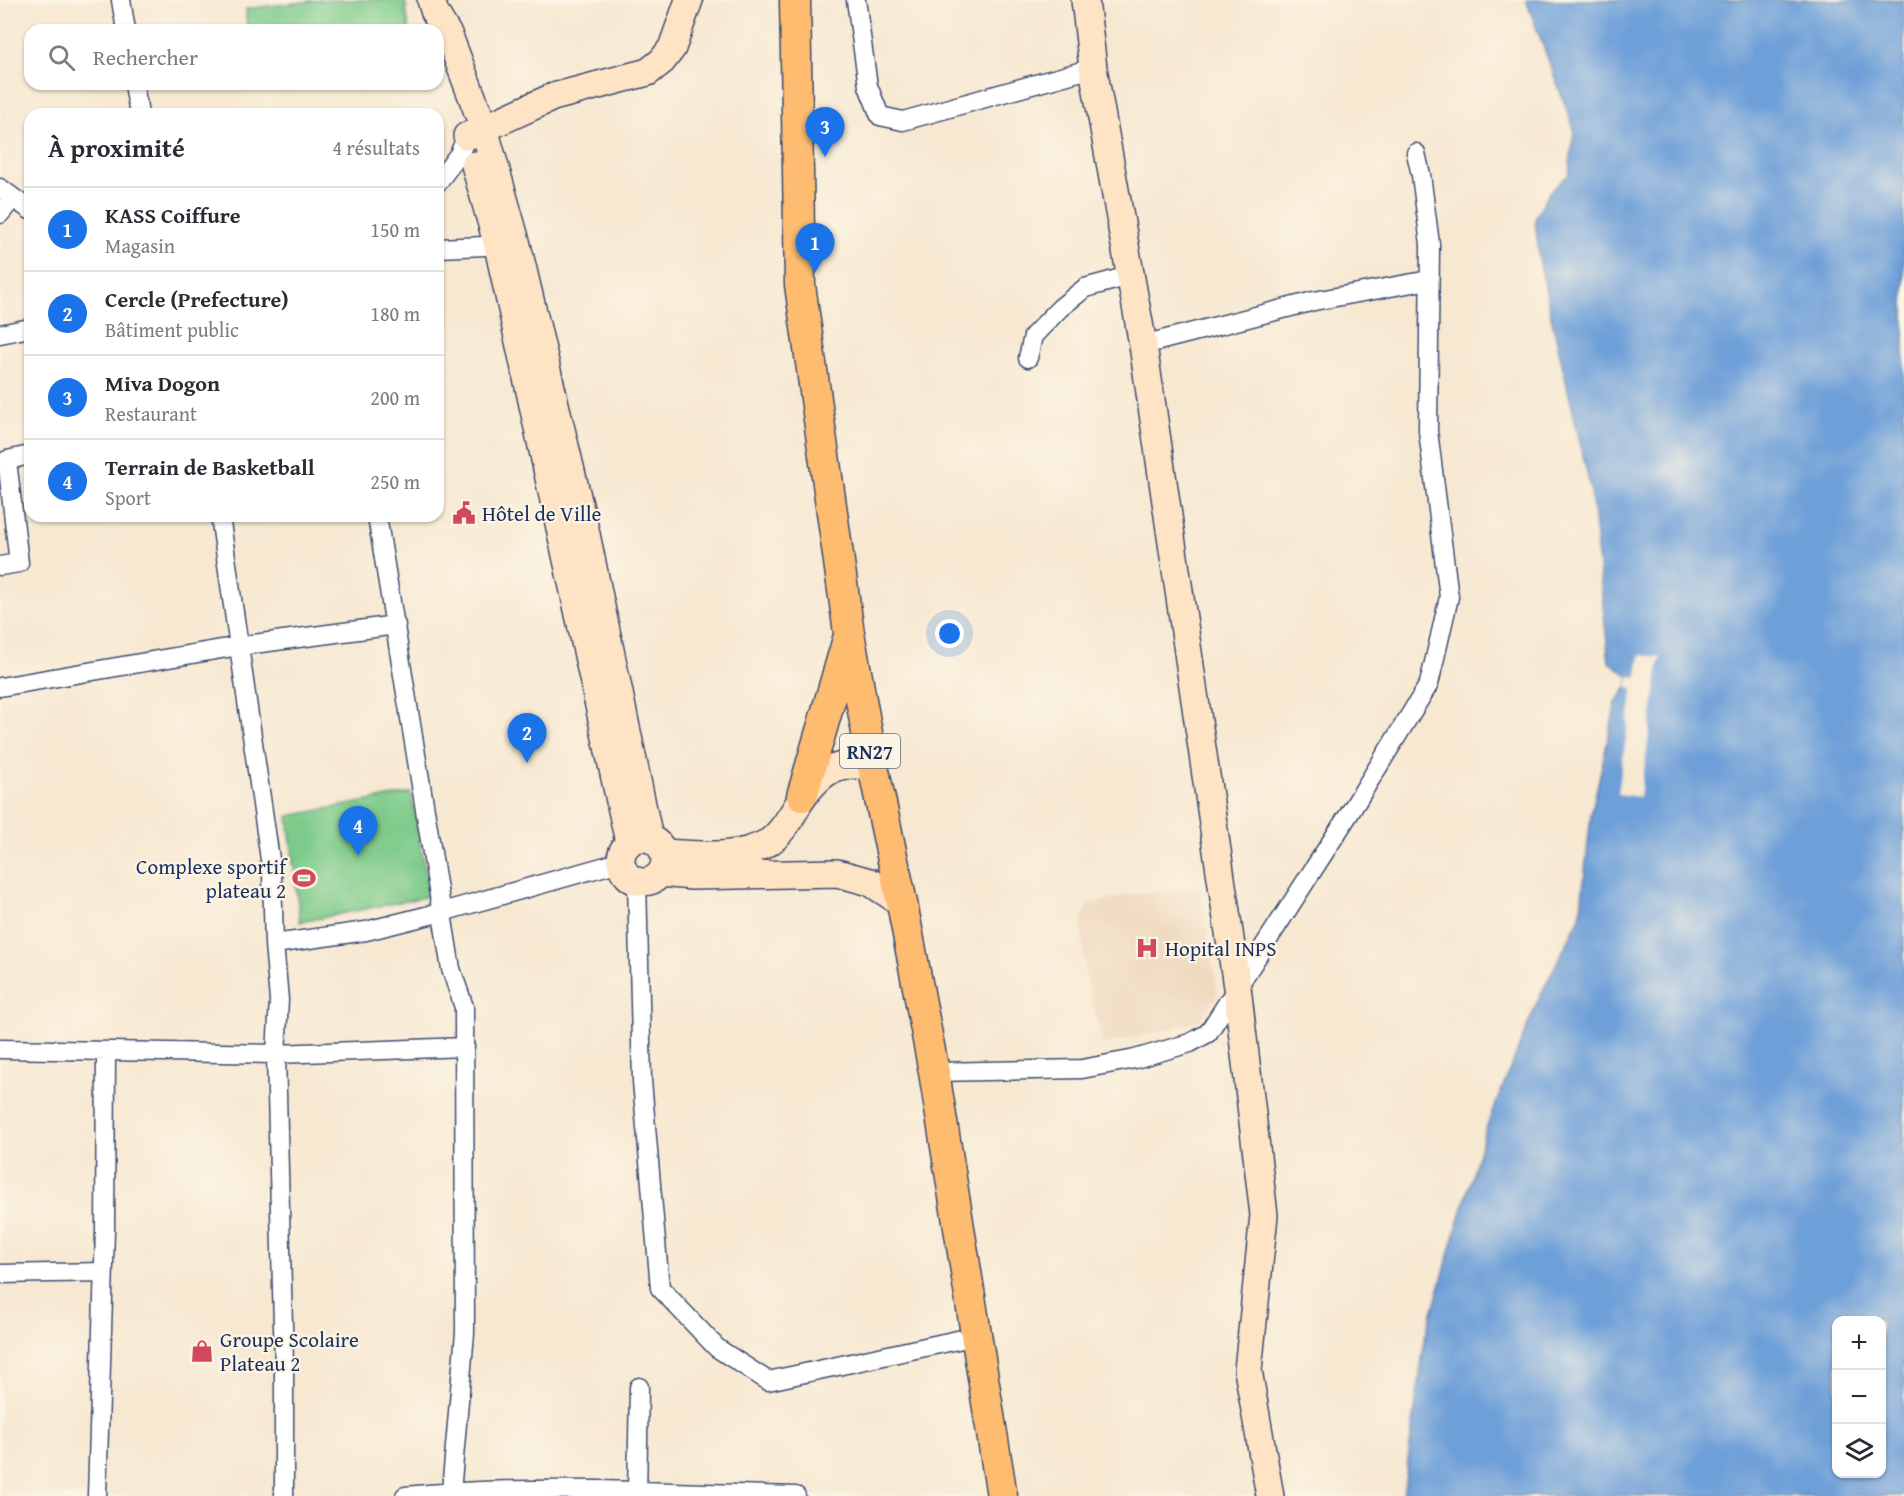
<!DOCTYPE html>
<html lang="fr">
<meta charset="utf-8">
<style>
body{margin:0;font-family:"Gentium Book Plus",serif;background:#f2f2f3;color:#2b2b33}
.controls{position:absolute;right:18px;bottom:18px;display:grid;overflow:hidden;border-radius:12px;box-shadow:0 2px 4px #0004}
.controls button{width:54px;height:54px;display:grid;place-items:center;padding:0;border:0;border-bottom:2px solid #e1e1e2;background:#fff;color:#2b2b33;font:30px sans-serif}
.you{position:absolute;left:950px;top:634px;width:21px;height:21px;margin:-15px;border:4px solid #fff;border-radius:50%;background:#1a73e8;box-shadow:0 0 0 9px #1a73e833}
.badge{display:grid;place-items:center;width:39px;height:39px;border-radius:50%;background:#1a73e8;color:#fff;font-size:20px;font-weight:700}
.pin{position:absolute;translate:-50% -50px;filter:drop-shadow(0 2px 3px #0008)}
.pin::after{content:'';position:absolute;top:32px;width:21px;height:18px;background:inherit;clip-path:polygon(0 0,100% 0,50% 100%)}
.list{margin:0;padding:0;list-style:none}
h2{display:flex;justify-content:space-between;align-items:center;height:78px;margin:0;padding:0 24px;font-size:26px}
h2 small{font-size:20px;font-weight:400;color:#7c7c81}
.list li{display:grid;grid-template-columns:39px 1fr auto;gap:18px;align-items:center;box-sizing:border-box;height:84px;padding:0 24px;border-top:2px solid #e1e1e2}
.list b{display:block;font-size:22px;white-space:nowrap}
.list p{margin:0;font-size:20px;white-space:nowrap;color:#7c7c81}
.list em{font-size:20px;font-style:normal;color:#7c7c81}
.icon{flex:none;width:33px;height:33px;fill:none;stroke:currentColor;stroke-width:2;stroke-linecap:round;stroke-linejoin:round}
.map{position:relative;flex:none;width:1904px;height:1496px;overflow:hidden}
.search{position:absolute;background:#fff;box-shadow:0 2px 4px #0004;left:24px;top:24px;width:420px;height:66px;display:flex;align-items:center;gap:15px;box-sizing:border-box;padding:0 21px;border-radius:18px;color:#7c7c81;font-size:22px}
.panel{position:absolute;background:#fff;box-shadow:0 2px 4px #0004;left:24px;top:108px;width:420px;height:414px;border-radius:18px}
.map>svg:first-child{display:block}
.built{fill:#eed7bb}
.green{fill:#7dcb8a;stroke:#4c7d74;stroke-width:1.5}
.water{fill:#6d9fd8;stroke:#44679b;stroke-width:1.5;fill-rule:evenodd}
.pier{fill:#f7e8d1}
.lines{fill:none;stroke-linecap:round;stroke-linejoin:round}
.street-casing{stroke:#3c4b6f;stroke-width:21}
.secondary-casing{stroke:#3c4b6f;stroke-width:30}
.primary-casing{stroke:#3c4b6f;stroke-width:33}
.street{stroke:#fff;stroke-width:18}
.secondary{stroke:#fee4c5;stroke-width:27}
.primary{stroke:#fdbc6f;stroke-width:30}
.labels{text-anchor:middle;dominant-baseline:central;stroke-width:4.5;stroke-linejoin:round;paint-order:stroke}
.shield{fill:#fcf5e5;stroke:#5e6a86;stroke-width:1.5}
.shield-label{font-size:20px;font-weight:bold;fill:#1b2f5e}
.poi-label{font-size:21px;fill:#1b2f5e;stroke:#fcf5e5;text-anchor:start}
</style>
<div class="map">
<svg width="1904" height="1496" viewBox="0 0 1904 1496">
<rect width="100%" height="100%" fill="#fcf5e5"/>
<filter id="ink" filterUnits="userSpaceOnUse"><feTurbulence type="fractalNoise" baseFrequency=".0167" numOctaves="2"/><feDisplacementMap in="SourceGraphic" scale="12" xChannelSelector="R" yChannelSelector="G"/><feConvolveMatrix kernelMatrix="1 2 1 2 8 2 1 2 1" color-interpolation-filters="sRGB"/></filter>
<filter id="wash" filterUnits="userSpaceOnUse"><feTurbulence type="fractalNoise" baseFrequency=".008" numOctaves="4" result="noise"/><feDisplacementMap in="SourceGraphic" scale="24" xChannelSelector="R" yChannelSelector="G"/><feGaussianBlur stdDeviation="1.35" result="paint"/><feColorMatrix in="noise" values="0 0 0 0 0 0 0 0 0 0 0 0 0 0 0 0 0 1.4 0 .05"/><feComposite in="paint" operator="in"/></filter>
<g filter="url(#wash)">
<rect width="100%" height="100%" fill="#f7e8d1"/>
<path class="built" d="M 1200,888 L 1218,994 L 1200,1021 L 1103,1045 L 1085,974 L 1081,922 L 1088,904 L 1123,896 L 1146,893 L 1166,894 Z"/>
<path class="green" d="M 320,0 L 405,0 L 409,30 L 247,30 L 246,9 Z
M 411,793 L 430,896 L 300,922 L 288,816 Z"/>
<path class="water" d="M 1526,0 L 1904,0 L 1904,1496 L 1403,1496 L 1425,1337 L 1486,1128 L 1538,1000 L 1580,917 L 1591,815 L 1616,702 L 1627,688 L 1629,676 L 1609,662 L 1591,491 L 1550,311 L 1539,258 L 1535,219 L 1549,193 L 1569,174 L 1574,129 ZM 1836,1320 L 1882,1320 L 1882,1474 L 1836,1474 Z"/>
<path class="pier" d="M 1640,655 L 1660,657 L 1640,797 L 1618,794 L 1633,689 L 1627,688 L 1629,676 L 1637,677 Z"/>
</g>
<g filter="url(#ink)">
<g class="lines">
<g class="street-casing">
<path id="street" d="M 121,0 L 126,30
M 856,0 L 868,86 L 880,116 L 903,121 L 1093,68
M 134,84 L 139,114
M 438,182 L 459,154 L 467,136
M 0,188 L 30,210
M 0,214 L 13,198
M 438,248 L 508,245
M 0,334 L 30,328
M 1143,345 L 1314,301 L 1429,280
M 1028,358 L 1033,336 L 1060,308 L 1085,288 L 1129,276
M 220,516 L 272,873 L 274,944 L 279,1000 L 276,1054 L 284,1365 L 284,1496
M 377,516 L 451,969 L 464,1007 L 465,1333 L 451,1492
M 0,566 L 19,563 L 7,460 L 30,455
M 0,687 L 239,646 L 396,625
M 637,882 L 642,1081 L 660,1288 L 717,1348 L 768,1381 L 976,1336
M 274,944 L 366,931 L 442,912 L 620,862
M 0,1049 L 276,1054 L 465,1047
M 934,1072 L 1082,1069 L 1135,1059 L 1190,1043 L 1208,1033 L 1349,814 L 1429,684 L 1449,597 L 1428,431 L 1430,244 L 1421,175 L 1416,153
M 0,1274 L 104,1272
M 97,1496 L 105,1231 L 106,1052
M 405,1496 C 534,1484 666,1492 796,1496
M 637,1496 L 639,1387"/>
</g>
<g class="secondary-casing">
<path id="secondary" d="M 431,0 L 435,13 L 449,36 L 484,128 L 517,245 L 586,534 L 649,838
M 1085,0 L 1093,68 L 1143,345 L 1237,987 L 1264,1215 L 1248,1370 L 1270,1496
M 467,136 L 553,97 L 648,72 L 662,61 L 672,48 L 689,0
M 475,165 L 498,246 L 629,842
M621 860a22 22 0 1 1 44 0a22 22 0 1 1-44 0Z
M 665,853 C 699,855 738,860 769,842 C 781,834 788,821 795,810 C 804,793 821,771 841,766 C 851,764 862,765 873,766
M 661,873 L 692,876 L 837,873 L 870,882 L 902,903"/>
</g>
<g class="primary-casing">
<path id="primary" d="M 795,0 L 800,285 L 849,633 L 873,766 L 902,903 L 934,1072 L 1002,1496
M 802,796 L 848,639"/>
</g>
<use href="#street" class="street"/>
<use href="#secondary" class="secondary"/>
<use href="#primary" class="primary"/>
</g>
</g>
<defs>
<g id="civic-bare" transform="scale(1.8)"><path d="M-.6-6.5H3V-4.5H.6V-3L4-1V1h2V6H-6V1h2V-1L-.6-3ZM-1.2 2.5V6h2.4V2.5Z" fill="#d1495b" stroke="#fcf5e5" stroke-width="2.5" paint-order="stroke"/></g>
<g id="stadium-bare" transform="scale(1.8)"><path d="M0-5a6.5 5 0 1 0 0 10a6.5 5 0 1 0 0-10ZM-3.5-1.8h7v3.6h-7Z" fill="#d1495b" stroke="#fcf5e5" stroke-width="2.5" paint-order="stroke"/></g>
<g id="hospital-bare" transform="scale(1.8)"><path d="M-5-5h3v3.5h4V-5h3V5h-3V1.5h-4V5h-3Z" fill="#d1495b" stroke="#fcf5e5" stroke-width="2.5" paint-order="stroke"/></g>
<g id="shop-bare" transform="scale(1.8)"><path d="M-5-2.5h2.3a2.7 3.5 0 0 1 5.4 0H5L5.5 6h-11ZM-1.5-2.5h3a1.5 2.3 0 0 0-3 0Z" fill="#d1495b" stroke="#fcf5e5" stroke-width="2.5" paint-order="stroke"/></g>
</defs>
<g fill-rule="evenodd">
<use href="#civic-bare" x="464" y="513"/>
<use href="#stadium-bare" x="304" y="878"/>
<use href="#hospital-bare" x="1147" y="948"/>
<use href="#shop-bare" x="202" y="1351"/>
</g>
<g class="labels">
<rect class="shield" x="840" y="734" width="60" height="34" rx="4.5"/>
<g class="shield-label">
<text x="870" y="751">RN27</text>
</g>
<g class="poi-label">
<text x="482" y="513">Hôtel de Ville</text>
<text x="286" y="866" text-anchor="end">Complexe sportif<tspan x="286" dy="24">plateau 2</tspan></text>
<text x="1165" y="948">Hopital INPS</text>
<text x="220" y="1339">Groupe Scolaire<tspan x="220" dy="24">Plateau 2</tspan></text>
</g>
</g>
</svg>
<div class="controls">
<button>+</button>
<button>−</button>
<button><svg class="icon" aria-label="layers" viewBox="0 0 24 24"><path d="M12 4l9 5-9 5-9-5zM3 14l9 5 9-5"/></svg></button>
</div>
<div class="you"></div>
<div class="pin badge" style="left:815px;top:273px">1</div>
<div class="pin badge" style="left:527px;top:763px">2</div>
<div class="pin badge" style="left:825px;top:157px">3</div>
<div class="pin badge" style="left:358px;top:856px">4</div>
<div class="search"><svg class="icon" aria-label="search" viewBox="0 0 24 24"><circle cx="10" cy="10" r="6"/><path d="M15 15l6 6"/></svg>Rechercher</div>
<section class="panel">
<h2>À proximité<small>4 résultats</small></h2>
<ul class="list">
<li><span class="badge">1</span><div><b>KASS Coiffure</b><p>Magasin</p></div><em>150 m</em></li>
<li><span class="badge">2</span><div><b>Cercle (Prefecture)</b><p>Bâtiment public</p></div><em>180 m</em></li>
<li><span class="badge">3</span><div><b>Miva Dogon</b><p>Restaurant</p></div><em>200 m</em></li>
<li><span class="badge">4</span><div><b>Terrain de Basketball</b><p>Sport</p></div><em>250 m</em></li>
</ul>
</section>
</div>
